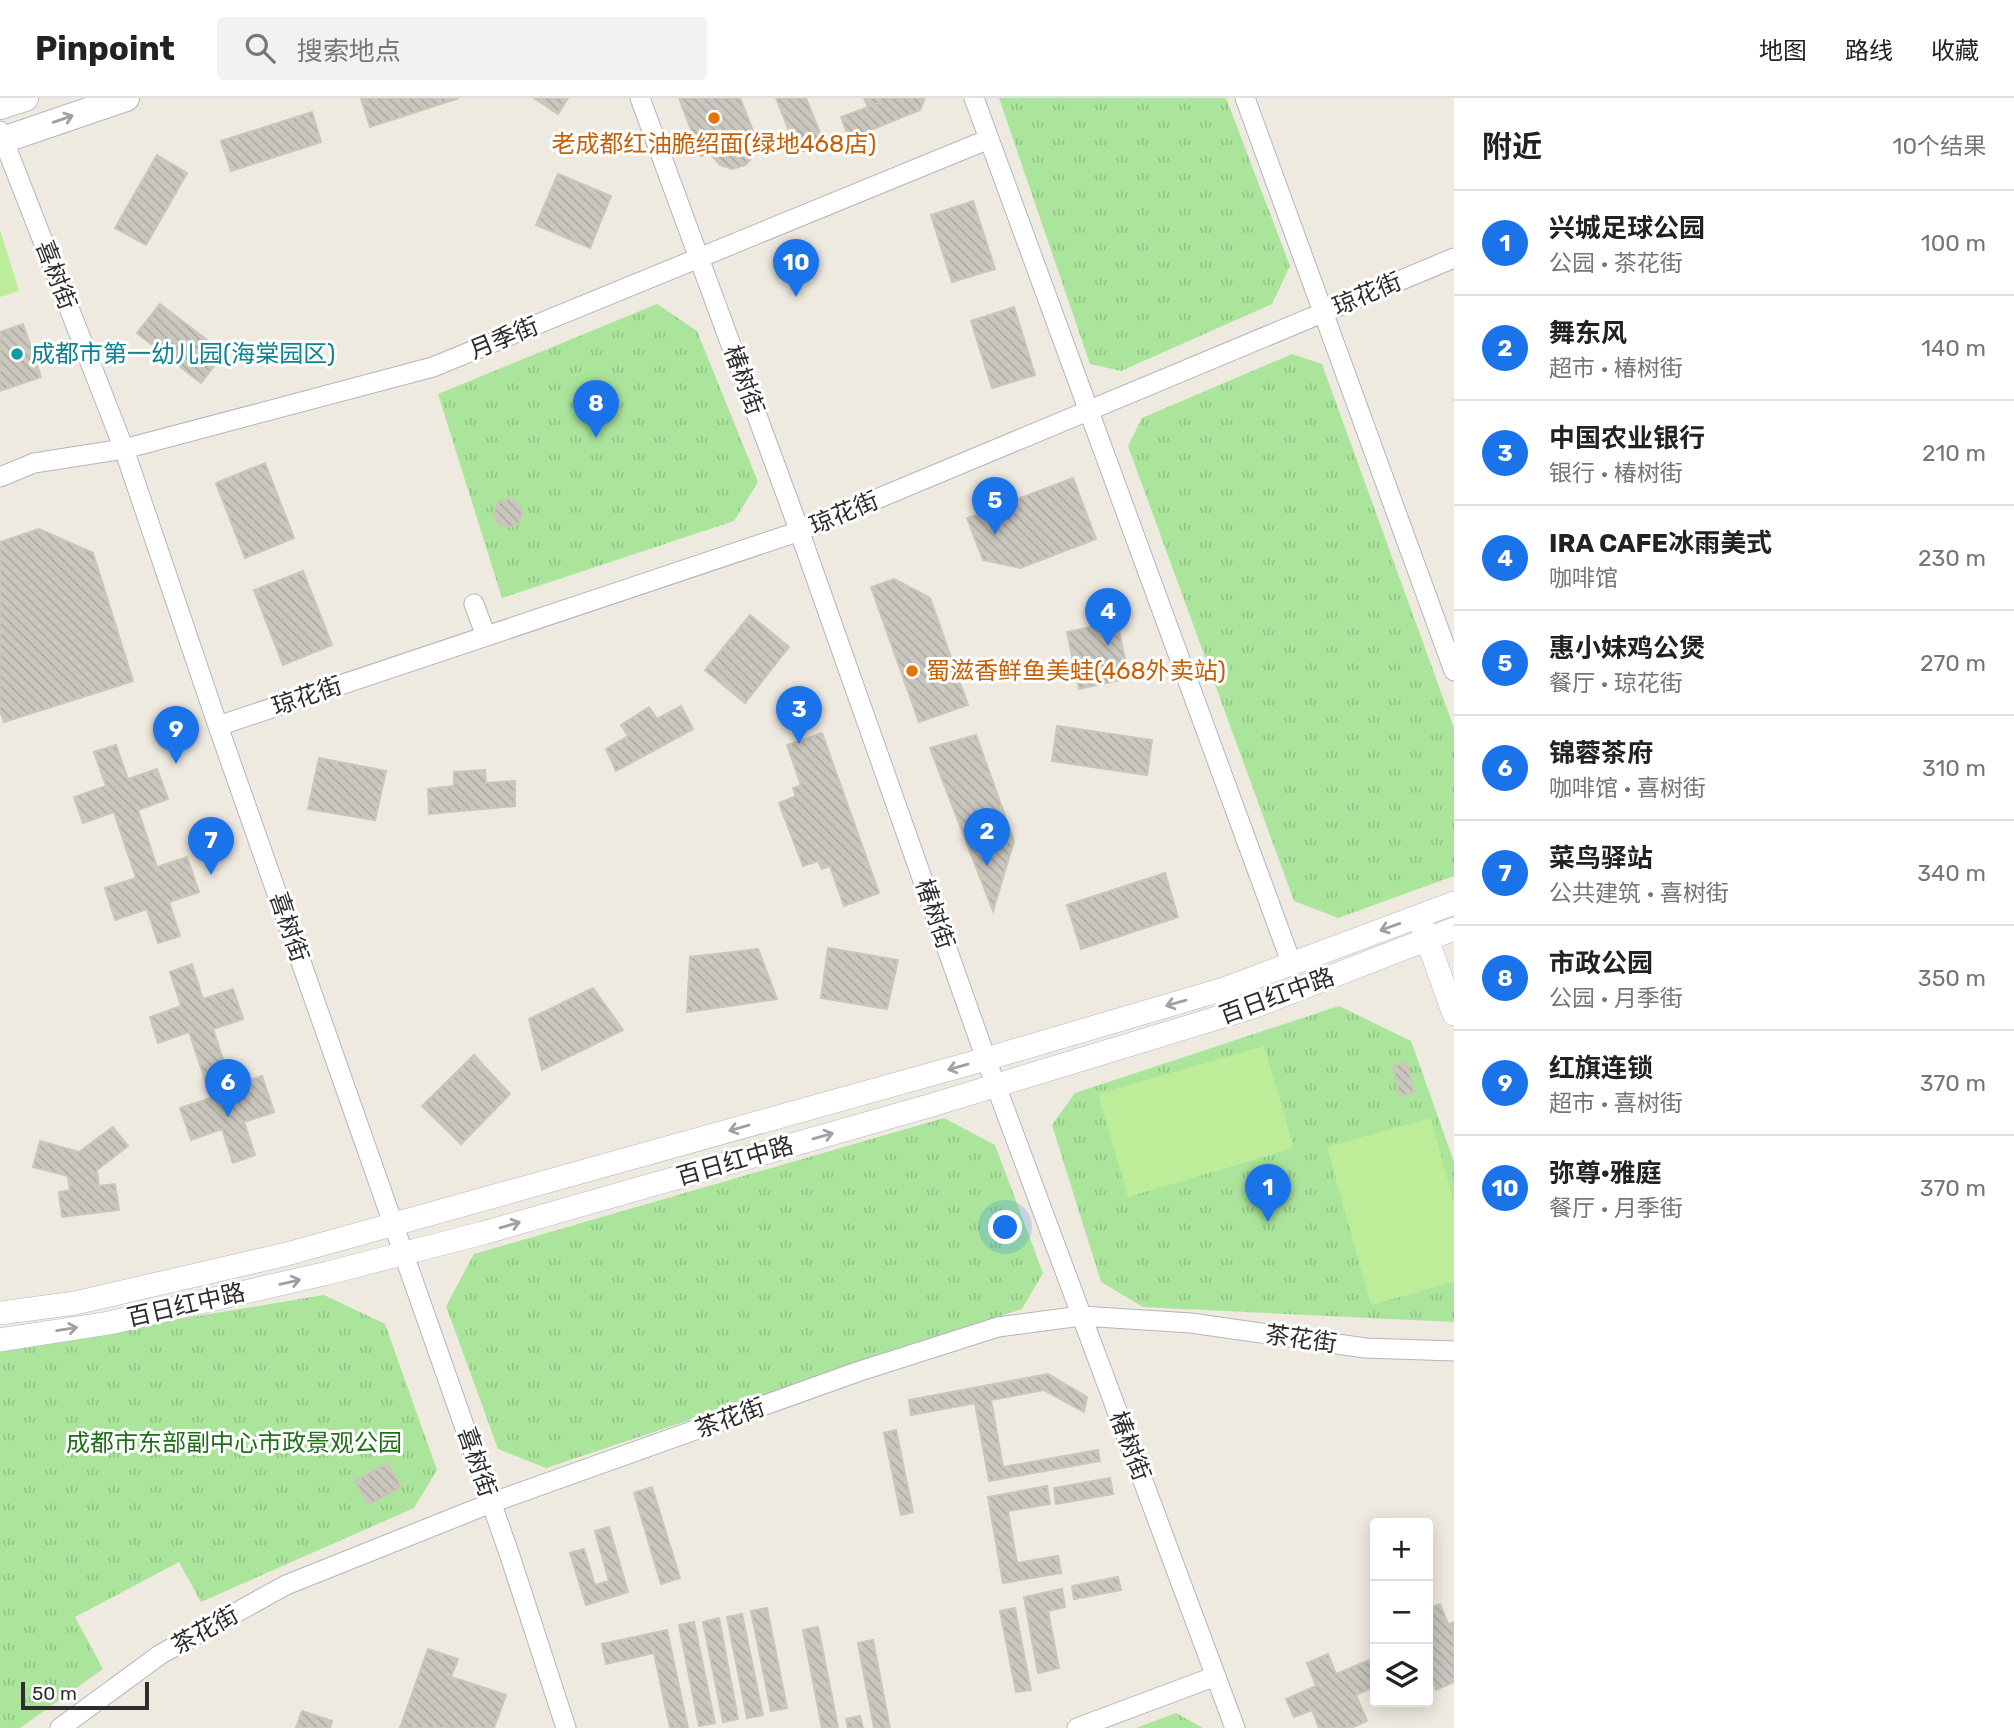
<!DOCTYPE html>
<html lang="zh">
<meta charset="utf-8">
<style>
body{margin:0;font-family:Rubik,"Noto Sans SC",sans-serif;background:#f2f2f2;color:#222}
.controls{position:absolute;right:21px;bottom:21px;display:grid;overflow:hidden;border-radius:7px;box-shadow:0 4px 18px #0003}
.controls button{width:63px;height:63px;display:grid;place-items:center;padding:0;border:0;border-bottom:2px solid #e0e0e0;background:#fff;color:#222;font:35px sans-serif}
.scale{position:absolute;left:21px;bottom:18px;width:128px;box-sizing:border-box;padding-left:7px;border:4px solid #2d2d2d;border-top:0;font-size:19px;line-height:24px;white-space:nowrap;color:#2d2d2d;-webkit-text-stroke:5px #fff;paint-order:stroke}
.you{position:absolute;left:1006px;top:1130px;width:24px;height:24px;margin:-18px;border:5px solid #fff;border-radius:50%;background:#1a73e8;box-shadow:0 0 0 10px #1a73e833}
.badge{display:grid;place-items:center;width:46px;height:46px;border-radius:50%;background:#1a73e8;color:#fff;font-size:23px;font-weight:700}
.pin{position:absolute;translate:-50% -58px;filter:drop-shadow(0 2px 4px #0008)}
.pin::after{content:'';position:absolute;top:37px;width:24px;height:21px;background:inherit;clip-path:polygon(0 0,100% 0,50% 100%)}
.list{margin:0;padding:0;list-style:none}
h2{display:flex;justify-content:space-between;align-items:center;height:91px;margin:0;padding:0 28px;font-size:30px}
h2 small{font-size:23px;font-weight:400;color:#767676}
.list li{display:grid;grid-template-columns:46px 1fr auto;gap:21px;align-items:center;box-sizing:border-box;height:105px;padding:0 28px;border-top:2px solid #e0e0e0}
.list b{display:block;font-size:26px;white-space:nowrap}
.list p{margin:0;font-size:23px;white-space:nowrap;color:#767676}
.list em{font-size:23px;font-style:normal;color:#767676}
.icon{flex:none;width:38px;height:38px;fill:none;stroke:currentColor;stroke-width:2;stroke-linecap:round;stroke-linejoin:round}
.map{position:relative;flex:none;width:1454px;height:1630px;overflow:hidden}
header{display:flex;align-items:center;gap:42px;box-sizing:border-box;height:98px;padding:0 35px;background:#fff;border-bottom:2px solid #e0e0e0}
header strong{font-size:33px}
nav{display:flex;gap:38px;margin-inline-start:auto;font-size:24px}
.search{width:490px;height:63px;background:#f2f2f2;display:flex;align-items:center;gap:18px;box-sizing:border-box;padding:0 24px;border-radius:7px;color:#767676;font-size:26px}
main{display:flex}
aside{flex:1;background:#fff}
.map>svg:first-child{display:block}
.grass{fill:url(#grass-tufts)}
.pitch{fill:#bded98}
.building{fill:url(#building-back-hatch);stroke:#cac7b9;stroke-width:2}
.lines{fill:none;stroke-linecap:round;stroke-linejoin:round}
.minor-casing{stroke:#b3b4c1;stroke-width:21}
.tertiary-casing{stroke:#b3b4c1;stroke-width:24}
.secondary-casing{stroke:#b3b4c1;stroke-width:28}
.minor{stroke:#fff;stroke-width:19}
.tertiary{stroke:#fff;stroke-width:23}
.secondary{stroke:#fff;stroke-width:26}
.oneway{stroke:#a0a0a0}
.food-dot{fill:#e8710a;stroke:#fff;stroke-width:2.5}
.culture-dot{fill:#0f9aa8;stroke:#fff;stroke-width:2.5}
.labels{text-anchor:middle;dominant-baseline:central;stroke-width:6;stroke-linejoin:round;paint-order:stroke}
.food-label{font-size:24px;fill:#c56008;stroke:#fff}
.street-label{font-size:24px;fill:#2d2d2d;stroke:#fff}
.culture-label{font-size:24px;fill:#0d838f;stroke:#fff;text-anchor:start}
.park-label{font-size:24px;fill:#206d1a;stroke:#fff}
</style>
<header>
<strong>Pinpoint</strong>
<div class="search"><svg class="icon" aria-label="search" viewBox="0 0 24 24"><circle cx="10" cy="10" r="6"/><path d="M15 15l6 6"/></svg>搜索地点</div>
<nav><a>地图</a><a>路线</a><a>收藏</a></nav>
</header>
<main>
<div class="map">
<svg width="1454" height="1630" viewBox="0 0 1454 1630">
<defs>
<pattern id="grass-tufts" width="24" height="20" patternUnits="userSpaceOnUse" patternTransform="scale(1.75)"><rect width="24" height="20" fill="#abe59c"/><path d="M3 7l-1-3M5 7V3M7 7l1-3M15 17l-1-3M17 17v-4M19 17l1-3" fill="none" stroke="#93c587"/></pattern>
<pattern id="building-back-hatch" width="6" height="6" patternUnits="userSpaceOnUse" patternTransform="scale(1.75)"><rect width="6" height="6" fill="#cac7bf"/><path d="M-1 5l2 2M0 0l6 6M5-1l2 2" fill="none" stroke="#aeaba4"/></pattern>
</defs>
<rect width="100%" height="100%" fill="#efeae0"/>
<path class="grass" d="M 999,0 L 1226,0 L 1290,168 L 1272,206 L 1121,273 L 1090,266 Z
M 657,206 L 697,233 L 758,384 L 734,423 L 502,500 L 438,296 Z
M 1292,256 L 1322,266 L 1454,630 L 1454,778 L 1338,820 L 1294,803 L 1128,348 L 1142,320 Z
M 1339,908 L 1411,943 L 1454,1064 L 1454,1224 L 1143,1209 L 1101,1184 L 1052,1027 L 1075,995 Z
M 944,1020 L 995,1047 L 1043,1175 L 1022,1211 L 546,1370 L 498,1351 L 446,1208 L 474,1156 Z
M 324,1197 L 385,1226 L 437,1372 L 414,1410 L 201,1504 L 179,1464 L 75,1519 L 103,1571 L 20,1630 L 0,1630 L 0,1251 Z
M 1176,1615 L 1203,1630 L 1136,1630 Z"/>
<path class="pitch" d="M 0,132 L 19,193 L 0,199 Z
M 1264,948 L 1294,1050 L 1128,1099 L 1098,996 Z
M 1431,1020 L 1454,1106 L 1454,1184 L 1371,1207 L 1327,1049 Z"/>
<path class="building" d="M 361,0 L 459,0 L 370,29 Z
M 534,0 L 568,0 L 558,16 Z
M 679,0 L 740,0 L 757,43 L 750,62 L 745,67 L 732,71 L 720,67 L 710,55 L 701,58 Z
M 776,0 L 806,0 L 824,45 L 798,55 Z
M 864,0 L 877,0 L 879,5 L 868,9 Z
M 877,0 L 925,0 L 920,12 L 849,41 L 841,19 L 879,5 Z
M 312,14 L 321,44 L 231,73 L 221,43 Z
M 157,57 L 187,75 L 146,147 L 115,130 Z
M 558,76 L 611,98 L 590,150 L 536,127 Z
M 973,103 L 995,171 L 952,184 L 931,117 Z
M 160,206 L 224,255 L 201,285 L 137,235 Z
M 1014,209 L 1035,277 L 992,290 L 971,223 Z
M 23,226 L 41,279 L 0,293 L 0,234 Z
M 265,365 L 294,440 L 245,460 L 216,385 Z
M 1073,380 L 1096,441 L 1020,470 L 983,462 L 967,420 Z
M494 415a14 14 0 1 1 28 0a14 14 0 1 1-28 0Z
M 39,431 L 93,455 L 133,583 L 4,624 L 0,612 L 0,444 Z
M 303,473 L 332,547 L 283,567 L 254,492 Z
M 894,481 L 930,500 L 968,607 L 919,624 L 871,489 Z
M 750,517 L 789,549 L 745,605 L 705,572 Z
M 1117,523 L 1129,580 L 1079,591 L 1067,534 Z
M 681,608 L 693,631 L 616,673 L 606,651 L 628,638 L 621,627 L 649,609 L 657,621 Z
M 1057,628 L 1152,642 L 1147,677 L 1052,663 Z
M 822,635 L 879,795 L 844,808 L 830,768 L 822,771 L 818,763 L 803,768 L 779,705 L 796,698 L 793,690 L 801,687 L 787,647 Z
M 976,637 L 1014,743 L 993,813 L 930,650 Z
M 116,647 L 128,681 L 157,671 L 168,701 L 138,712 L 157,769 L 187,759 L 199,794 L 169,804 L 180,838 L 158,845 L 147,811 L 115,822 L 105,790 L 136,780 L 114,714 L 83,725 L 74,699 L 106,688 L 94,654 Z
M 319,660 L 386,673 L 375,722 L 308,711 Z
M 485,672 L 486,685 L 515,683 L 515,708 L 429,716 L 428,691 L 454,688 L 454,674 Z
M 1165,775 L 1178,819 L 1081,851 L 1067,807 Z
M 828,850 L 898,862 L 887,911 L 821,900 Z
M 758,851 L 777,901 L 687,914 L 690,859 Z
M 192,866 L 203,901 L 233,891 L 243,921 L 213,931 L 232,988 L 262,978 L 274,1014 L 244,1024 L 255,1057 L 233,1065 L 222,1031 L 191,1042 L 180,1010 L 211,1000 L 189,934 L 158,945 L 150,919 L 181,908 L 170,874 Z
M 593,890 L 623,932 L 542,972 L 529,921 Z
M 474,957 L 510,996 L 461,1046 L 422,1008 Z
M 1407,965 L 1414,994 L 1400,998 L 1393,968 Z
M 113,1029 L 128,1048 L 97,1072 L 99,1088 L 115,1086 L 119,1112 L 62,1119 L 59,1094 L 70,1092 L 68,1078 L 33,1069 L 40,1043 L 79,1054 Z
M 1048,1276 L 1087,1299 L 1084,1314 L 1044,1292 L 991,1302 L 1003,1369 L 1098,1352 L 1100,1363 L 989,1383 L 975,1305 L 911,1317 L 909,1302 Z
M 896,1332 L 913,1414 L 901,1417 L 884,1335 Z
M 388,1365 L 401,1389 L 368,1407 L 355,1383 Z
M 1110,1380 L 1113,1396 L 1056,1406 L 1054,1390 Z
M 1047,1388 L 1050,1406 L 1008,1413 L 1017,1465 L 1058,1458 L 1061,1475 L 1003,1485 L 988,1399 Z
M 652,1389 L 680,1480 L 661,1486 L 634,1395 Z
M 609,1429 L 628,1494 L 586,1507 L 570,1455 L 584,1451 L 595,1487 L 609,1483 L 595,1433 Z
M 1118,1479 L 1121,1492 L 1074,1501 L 1072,1488 Z
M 1062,1491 L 1065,1509 L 1048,1513 L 1059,1570 L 1038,1575 L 1024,1499 Z
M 1440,1506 L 1448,1526 L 1454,1524 L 1454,1584 L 1436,1592 L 1428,1573 L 1428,1511 Z
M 767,1510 L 787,1610 L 771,1613 L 751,1513 Z
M 1015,1510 L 1031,1592 L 1016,1594 L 1000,1513 Z
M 742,1516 L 763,1617 L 747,1620 L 727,1519 Z
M 719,1520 L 738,1621 L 723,1624 L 703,1524 Z
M 694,1524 L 715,1625 L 699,1628 L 679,1527 Z
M 818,1529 L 838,1629 L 834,1630 L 822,1630 L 803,1532 Z
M 667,1532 L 688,1630 L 670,1630 L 654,1555 L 606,1566 L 602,1546 Z
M 873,1542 L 890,1630 L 874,1630 L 858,1545 Z
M 428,1551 L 458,1561 L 451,1579 L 506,1597 L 494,1630 L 400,1630 Z
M 1328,1556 L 1336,1576 L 1369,1562 L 1375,1577 L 1375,1588 L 1356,1597 L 1367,1623 L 1351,1630 L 1319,1630 L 1312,1612 L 1294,1619 L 1286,1601 L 1316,1588 L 1307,1565 Z
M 302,1613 L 332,1623 L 330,1630 L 296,1630 Z
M 860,1618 L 863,1630 L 848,1630 L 846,1621 Z"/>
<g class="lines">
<g class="minor-casing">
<path id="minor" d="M 640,0 L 794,418 L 986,961 L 1235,1630
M 974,0 L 1291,864
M 1245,0 L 1454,573
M 0,33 L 124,351 L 218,628 L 510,1458 L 566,1630
M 0,379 L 34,365 L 124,351 L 433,269 L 989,41
M 474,506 L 486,538
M 218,628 L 800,433 L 1454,160
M 60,1630 L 161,1556 L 286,1487 L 491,1405 L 857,1274 L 998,1229 L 1081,1218 L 1191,1225 L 1365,1250 L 1454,1253
M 1077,1630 L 1216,1578"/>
</g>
<g class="tertiary-casing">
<path id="tertiary" d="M 1422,827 L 1454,916
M 0,1215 L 75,1205 L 287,1156 L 986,961 L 1224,891 L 1454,805
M 0,1242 L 109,1225 L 328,1175 L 483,1135 L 932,1007 L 1253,909 L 1454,831"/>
</g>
<g class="secondary-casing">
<path id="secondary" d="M 0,8 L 25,0
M 0,43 L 126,0"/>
</g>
<use href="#minor" class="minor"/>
<use href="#tertiary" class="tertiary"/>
<use href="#secondary" class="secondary"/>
</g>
<defs><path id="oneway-shaft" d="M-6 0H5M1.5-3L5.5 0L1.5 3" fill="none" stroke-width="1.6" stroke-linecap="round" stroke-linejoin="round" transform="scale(1.75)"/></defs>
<g class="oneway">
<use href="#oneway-shaft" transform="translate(63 21) rotate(-19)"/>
<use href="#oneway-shaft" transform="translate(1390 829) rotate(160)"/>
<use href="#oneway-shaft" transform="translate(1176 905) rotate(164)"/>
<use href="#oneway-shaft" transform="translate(958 969) rotate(164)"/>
<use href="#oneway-shaft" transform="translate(739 1030) rotate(164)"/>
<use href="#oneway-shaft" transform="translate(823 1038) rotate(-16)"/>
<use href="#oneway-shaft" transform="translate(510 1127) rotate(-16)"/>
<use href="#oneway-shaft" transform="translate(290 1184) rotate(-13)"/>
<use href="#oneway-shaft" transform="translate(67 1231) rotate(-9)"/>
</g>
<g class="food-dot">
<circle cx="714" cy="20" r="7"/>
<circle cx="912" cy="573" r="7"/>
</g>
<circle class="culture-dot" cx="17" cy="256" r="7"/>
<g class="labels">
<g class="food-label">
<text x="714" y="46">老成都红油脆绍面(绿地468店)</text>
<text x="926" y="573" text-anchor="start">蜀滋香鲜鱼美蛙(468外卖站)</text>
</g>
<g class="street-label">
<text transform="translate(56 177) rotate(69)">喜树街</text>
<text transform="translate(1367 196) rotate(-23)">琼花街</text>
<text transform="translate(504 240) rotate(-22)">月季街</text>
<text transform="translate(744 282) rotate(70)">椿树街</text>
<text transform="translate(844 415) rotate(-23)">琼花街</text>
<text transform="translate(307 598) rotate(-19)">琼花街</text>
<text transform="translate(935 816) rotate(71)">椿树街</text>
<text transform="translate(289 829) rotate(71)">喜树街</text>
<text transform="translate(1277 898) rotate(-20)">百日红中路</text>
<text transform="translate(735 1063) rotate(-16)">百日红中路</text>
<text transform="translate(186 1207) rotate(-13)">百日红中路</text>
<text transform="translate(1301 1241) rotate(8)">茶花街</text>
<text transform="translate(730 1320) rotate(-20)">茶花街</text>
<text transform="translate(1130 1348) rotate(69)">椿树街</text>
<text transform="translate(477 1364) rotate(71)">喜树街</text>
<text transform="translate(205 1532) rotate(-29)">茶花街</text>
</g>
<g class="culture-label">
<text x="31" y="256">成都市第一幼儿园(海棠园区)</text>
</g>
<g class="park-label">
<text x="234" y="1345">成都市东部副中心市政景观公园</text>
</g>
</g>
</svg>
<div class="controls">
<button>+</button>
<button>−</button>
<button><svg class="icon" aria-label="layers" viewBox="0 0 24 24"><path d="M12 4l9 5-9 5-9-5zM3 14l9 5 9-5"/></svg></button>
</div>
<div class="scale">50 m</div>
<div class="you"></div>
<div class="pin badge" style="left:1268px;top:1124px">1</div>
<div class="pin badge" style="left:987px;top:768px">2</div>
<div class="pin badge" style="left:799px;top:646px">3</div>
<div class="pin badge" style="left:1108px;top:548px">4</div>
<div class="pin badge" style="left:995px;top:437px">5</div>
<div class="pin badge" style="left:228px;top:1019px">6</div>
<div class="pin badge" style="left:211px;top:777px">7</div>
<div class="pin badge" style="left:596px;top:340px">8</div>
<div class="pin badge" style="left:176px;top:666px">9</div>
<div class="pin badge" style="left:796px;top:199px">10</div>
</div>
<aside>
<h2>附近<small>10个结果</small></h2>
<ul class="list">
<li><span class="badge">1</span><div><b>兴城足球公园</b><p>公园 · 茶花街</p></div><em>100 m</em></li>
<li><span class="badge">2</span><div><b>舞东风</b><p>超市 · 椿树街</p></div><em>140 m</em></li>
<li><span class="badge">3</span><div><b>中国农业银行</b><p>银行 · 椿树街</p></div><em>210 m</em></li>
<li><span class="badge">4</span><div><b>IRA CAFE冰雨美式</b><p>咖啡馆</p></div><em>230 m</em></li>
<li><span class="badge">5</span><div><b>惠小妹鸡公煲</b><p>餐厅 · 琼花街</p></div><em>270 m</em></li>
<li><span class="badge">6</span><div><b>锦蓉茶府</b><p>咖啡馆 · 喜树街</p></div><em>310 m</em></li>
<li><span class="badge">7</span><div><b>菜鸟驿站</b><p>公共建筑 · 喜树街</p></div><em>340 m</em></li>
<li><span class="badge">8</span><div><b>市政公园</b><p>公园 · 月季街</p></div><em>350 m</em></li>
<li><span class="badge">9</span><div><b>红旗连锁</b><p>超市 · 喜树街</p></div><em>370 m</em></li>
<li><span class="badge">10</span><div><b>弥尊·雅庭</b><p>餐厅 · 月季街</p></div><em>370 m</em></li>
</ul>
</aside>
</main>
